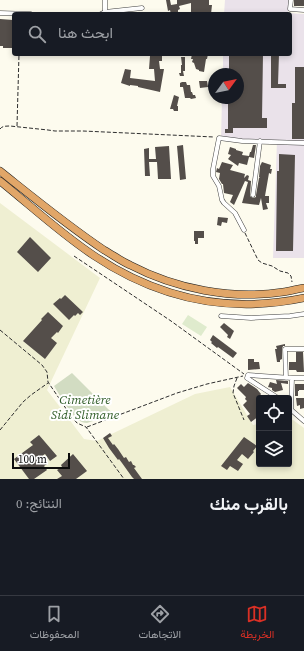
<!DOCTYPE html>
<html lang="ar">
<meta charset="utf-8">
<style>
body{margin:0;font-family:"Source Serif 4",Vazirmatn,serif;background:#242831;color:#f1f3f6;direction:rtl}
.controls{position:absolute;right:12px;bottom:12px;display:grid;overflow:hidden;border-radius:4px;box-shadow:0 2px 6px #0003}
.controls button{width:36px;height:36px;display:grid;place-items:center;padding:0;border:0;border-bottom:1px solid #363941;background:#171b24;color:#f1f3f6;font:20px sans-serif}
.compass{position:absolute;left:208px;top:68px;width:36px;height:36px;border-radius:50%;background:#171b24;box-shadow:0 2px 6px #0003;rotate:57deg}
.scale{position:absolute;left:12px;bottom:10px;width:58px;box-sizing:border-box;padding-left:4px;border:2px solid #0c0c0c;border-top:0;font-size:11px;line-height:14px;white-space:nowrap;color:#0c0c0c;-webkit-text-stroke:3px #fff;paint-order:stroke}
.list{margin:0;padding:0;list-style:none}
h2{display:flex;justify-content:space-between;align-items:center;height:52px;margin:0;padding:0 16px;font-size:17px}
h2 small{font-size:13px;font-weight:400;color:#9ea1a6}
.icon{flex:none;width:22px;height:22px;fill:none;stroke:currentColor;stroke-width:2;stroke-linecap:round;stroke-linejoin:round}
.map{position:relative;flex:none;width:304px;height:479px;overflow:hidden;direction:ltr}
.search{position:absolute;background:#171b24;box-shadow:0 2px 6px #0003;left:12px;right:12px;top:12px;height:44px;display:flex;align-items:center;gap:10px;box-sizing:border-box;padding:0 14px;border-radius:4px;color:#9ea1a6;font-size:15px}
.sheet{height:116px;background:#171b24}
nav{display:flex;justify-content:space-around;align-items:center;box-sizing:border-box;height:56px;border-top:1px solid #363941;background:#171b24;font-size:11px;color:#9ea1a6}
nav a{display:grid;justify-items:center;gap:2px}
nav .on{color:#d93025}
.map>svg:first-child{display:block}
.industrial{fill:#eae2ea}
.farmland{fill:#efefd2}
.cemetery{fill:#d2dcc2}
.pitch{fill:#dfebcd}
.building{fill:#544e4a}
.lines{fill:none;stroke-linecap:round;stroke-linejoin:round}
.minor-casing{stroke:#3f3f3f;stroke-width:5}
.motorway-casing{stroke:#1d1d1d;stroke-width:8}
.path{stroke:#2e2e2e;stroke-width:1;stroke-dasharray:4 2;stroke-linecap:butt}
.minor{stroke:#fff;stroke-width:4}
.motorway{stroke:#e1a668;stroke-width:7}
.labels{text-anchor:middle;dominant-baseline:central;stroke-width:4;stroke-linejoin:round;paint-order:stroke}
.park-label{font-size:13px;font-style:italic;fill:#2e5b26;stroke:#fff}
</style>
<div class="map">
<svg width="304" height="479" viewBox="0 0 304 479">
<rect width="100%" height="100%" fill="#fdfbee"/>
<path class="industrial" d="M 225,0 L 289,0 L 288,13 L 304,14 L 304,258 L 273,258 L 277,140 L 221,139 L 222,98 L 238,98 L 238,74 L 223,74 L 223,54 L 290,54 L 290,14 L 224,14 Z"/>
<path class="farmland" d="M 0,203 L 100,278 L 47,390 L 84,439 L 97,441 L 195,394 L 230,387 L 253,425 L 259,424 L 259,464 L 289,464 L 289,420 L 293,420 L 304,428 L 304,479 L 0,479 Z"/>
<path class="cemetery" d="M 72,373 L 108,409 L 114,414 L 87,423 C 84,423 81,422 78,420 C 70,413 60,396 54,386 Z"/>
<path class="pitch" d="M 188,315 L 207,327 L 201,336 L 182,324 Z"/>
<path class="building" d="M 166,0 L 170,0 L 171,5 L 177,4 L 177,0 L 209,0 L 209,5 L 212,5 L 211,14 L 191,14 L 191,3 L 179,6 L 180,9 L 178,10 L 178,14 L 171,14 L 170,10 L 168,11 Z
M 294,0 L 304,0 L 304,6 L 294,6 Z
M 0,19 L 13,20 L 14,48 L 3,48 L 3,46 L 0,46 Z
M 152,54 L 162,54 L 162,61 L 159,61 L 160,69 L 164,69 L 160,92 L 138,87 L 138,86 L 130,85 L 130,86 L 121,83 L 125,69 L 131,70 L 130,78 L 155,81 L 154,69 L 149,69 L 150,56 L 152,56 Z
M 192,54 L 208,54 L 207,59 L 206,59 L 204,72 L 199,71 L 199,70 L 196,69 L 194,63 L 192,62 L 193,59 L 191,59 Z
M 229,54 L 263,54 L 262,118 L 267,118 L 267,128 L 233,128 L 233,133 L 225,133 L 225,129 L 228,129 L 228,98 L 238,98 L 238,74 L 229,74 Z
M 271,54 L 279,54 L 278,84 L 286,84 L 286,88 L 271,88 Z
M 181,57 L 185,57 L 185,66 L 182,66 L 185,66 L 185,71 L 183,71 L 184,76 L 180,76 L 179,73 L 181,73 L 181,65 L 182,65 Z
M 295,67 L 304,67 L 304,139 L 292,139 L 292,103 L 295,103 Z
M 199,81 L 207,81 L 208,87 L 200,88 Z
M 182,82 L 186,82 L 187,85 L 190,85 L 191,92 L 192,92 L 193,95 L 195,95 L 196,98 L 191,99 L 190,98 L 185,98 L 183,87 L 180,87 L 180,83 Z
M 174,95 L 179,97 L 177,106 L 178,106 L 178,111 L 174,111 L 173,109 L 170,109 Z
M 183,145 L 186,179 L 180,180 L 177,146 Z
M 253,145 L 256,145 L 254,158 L 249,157 L 247,165 L 239,163 L 238,166 L 228,159 L 231,155 L 228,154 L 230,147 L 236,149 L 236,150 L 243,152 L 242,155 L 249,156 L 250,152 L 251,152 Z
M 169,146 L 171,179 L 158,179 L 157,162 L 149,162 L 150,176 L 145,176 L 144,149 L 149,148 L 149,159 L 156,159 L 155,147 Z
M 279,154 L 295,155 L 293,251 L 276,251 L 277,171 L 279,171 Z
M 222,162 L 233,165 L 230,170 L 245,174 L 244,178 L 247,175 L 249,176 L 248,180 L 251,181 L 250,196 L 253,198 L 256,197 L 256,195 L 259,178 L 260,178 L 259,177 L 260,166 L 262,162 L 271,165 L 270,169 L 272,169 L 271,174 L 269,173 L 265,196 L 269,196 L 269,203 L 266,203 L 268,209 L 263,210 L 261,198 L 259,205 L 242,203 L 248,182 L 245,181 L 234,205 L 230,202 L 233,195 L 224,193 L 223,184 L 222,184 L 219,179 L 220,173 L 216,172 L 217,168 L 219,169 Z
M 218,217 L 228,218 L 227,223 L 222,222 L 221,226 L 217,225 Z
M 194,231 L 204,231 L 204,238 L 198,238 L 198,244 L 195,244 L 195,241 L 194,241 Z
M 30,237 L 51,258 L 38,272 L 17,252 Z
M 65,295 L 83,312 L 80,315 L 78,313 L 75,316 L 74,315 L 69,320 L 53,304 L 60,298 L 61,299 Z
M 48,312 L 63,326 L 58,333 L 57,332 L 51,338 L 57,343 L 45,359 L 23,341 L 42,320 L 41,319 Z
M 224,323 L 234,331 L 230,339 L 227,337 L 228,335 L 220,327 Z
M 213,335 L 237,353 L 233,358 L 218,347 L 217,348 L 211,343 L 212,342 L 210,340 Z
M 285,344 L 285,346 L 283,346 L 282,349 L 282,359 L 280,360 L 280,362 L 277,362 L 275,349 L 277,349 L 276,346 Z
M 296,352 L 303,352 L 304,372 L 297,372 L 296,370 L 289,370 L 289,362 L 296,362 Z
M 248,359 L 254,359 L 254,362 L 259,362 L 260,369 L 248,370 Z
M 276,380 L 288,381 L 288,384 L 281,383 L 283,390 L 275,392 L 272,390 L 272,388 L 268,387 L 270,382 L 277,384 Z
M 248,383 L 257,389 L 261,394 L 259,397 L 259,416 L 251,422 L 247,416 L 250,414 L 243,405 L 247,401 L 245,399 L 246,397 L 237,388 L 241,384 L 244,387 Z
M 295,384 L 304,384 L 304,390 L 299,390 L 299,391 L 298,391 L 298,396 L 295,396 Z
M 296,398 L 304,398 L 304,408 L 300,409 L 300,405 L 297,406 Z
M 110,433 L 112,436 L 108,438 L 113,445 L 114,444 L 118,449 L 124,458 L 126,457 L 129,462 L 131,461 L 133,465 L 134,465 L 136,467 L 134,468 L 142,479 L 134,479 L 132,477 L 122,463 L 119,459 L 118,460 L 109,448 L 103,438 Z
M 39,435 L 57,456 L 50,461 L 45,454 L 42,456 L 47,464 L 44,466 L 47,470 L 34,479 L 29,479 L 14,459 L 33,445 L 30,442 Z
M 244,437 L 257,446 L 253,451 L 254,452 L 248,459 L 242,454 L 237,460 L 243,464 L 238,471 L 230,466 L 227,470 L 221,466 Z
M 73,454 L 87,471 L 76,479 L 57,479 L 62,476 L 57,470 L 62,467 L 61,465 Z"/>
<g class="lines">
<g class="minor-casing">
<path id="minor" d="M 291,0 L 290,9 L 304,10
M 105,12 L 105,0
M 0,13 L 31,14
M 101,14 L 105,12 L 142,8
M 253,195 L 260,141
M 244,230 L 235,213 L 224,203 L 222,200 L 219,186 L 213,176 L 213,169 L 219,138 L 242,141 L 304,143
M 221,316 L 251,318 L 290,316 L 304,314
M 286,378 L 285,349 L 304,349
M 278,398 L 247,378 L 248,375 L 292,378 L 304,378
M 289,408 L 304,421
M 291,410 L 292,378"/>
</g>
<g class="motorway-casing">
<path id="motorway" d="M 0,171 C 34,198 68,226 104,250 C 113,255 121,261 130,265 C 176,289 232,300 283,292 C 290,291 297,289 304,288
M 0,181 C 31,206 60,233 93,255 C 157,298 228,314 304,298"/>
</g>
<path class="path" d="M 17,126 L 19,54
M 0,129 C 2,126 6,126 10,126 L 48,130 L 55,131 L 83,131 L 214,137
M 245,233 L 258,260 L 262,263 L 272,266 L 280,271 L 288,273 L 291,276 L 292,282
M 74,256 L 171,321 L 244,374
M 0,330 L 42,365 L 47,372 L 48,382 L 71,416 L 77,423 L 86,427 L 124,479
M 237,378 L 234,386 L 233,393 L 244,420
M 87,427 L 177,393 L 207,384 L 243,376
M 0,430 L 23,402 L 31,395 L 48,383"/>
<use href="#minor" class="minor"/>
<use href="#motorway" class="motorway"/>
</g>
<g class="labels">
<g class="park-label">
<text x="85" y="399">Cimetière<tspan x="85" dy="15">Sidi Slimane</tspan></text>
</g>
</g>
</svg>
<div class="controls">
<button><svg class="icon" aria-label="locate" viewBox="0 0 24 24"><circle cx="12" cy="12" r="6"/><path d="M12 2v4M12 18v4M2 12h4M18 12h4"/></svg></button>
<button><svg class="icon" aria-label="layers" viewBox="0 0 24 24"><path d="M12 4l9 5-9 5-9-5zM3 14l9 5 9-5"/></svg></button>
</div>
<svg class="compass" viewBox="-18 -18 36 36"><path d="M0-13l5 13h-10z" fill="#e53935"/><path d="M0 13l5-13h-10z" fill="#9ea1a6"/></svg>
<div class="scale">100 m</div>
<div class="search"><svg class="icon" aria-label="search" viewBox="0 0 24 24"><circle cx="10" cy="10" r="6"/><path d="M15 15l6 6"/></svg>ابحث هنا</div>
</div>
<section class="sheet">
<h2>بالقرب منك<small>النتائج: 0</small></h2>
<ul class="list">
</ul>
</section>
<nav>
<a class="on"><svg class="icon" aria-label="map" viewBox="0 0 24 24"><path d="M3 6l6-2 6 2 6-2v14l-6 2-6-2-6 2zM9 4v14M15 6v14"/></svg>الخريطة</a>
<a><svg class="icon" aria-label="directions" viewBox="0 0 24 24"><path d="M12 3l9 9-9 9-9-9zM9 14v-3h6M13 9l2 2-2 2"/></svg>الاتجاهات</a>
<a><svg class="icon" aria-label="saved" viewBox="0 0 24 24"><path d="M7 4h10v16l-5-4-5 4z"/></svg>المحفوظات</a>
</nav>
